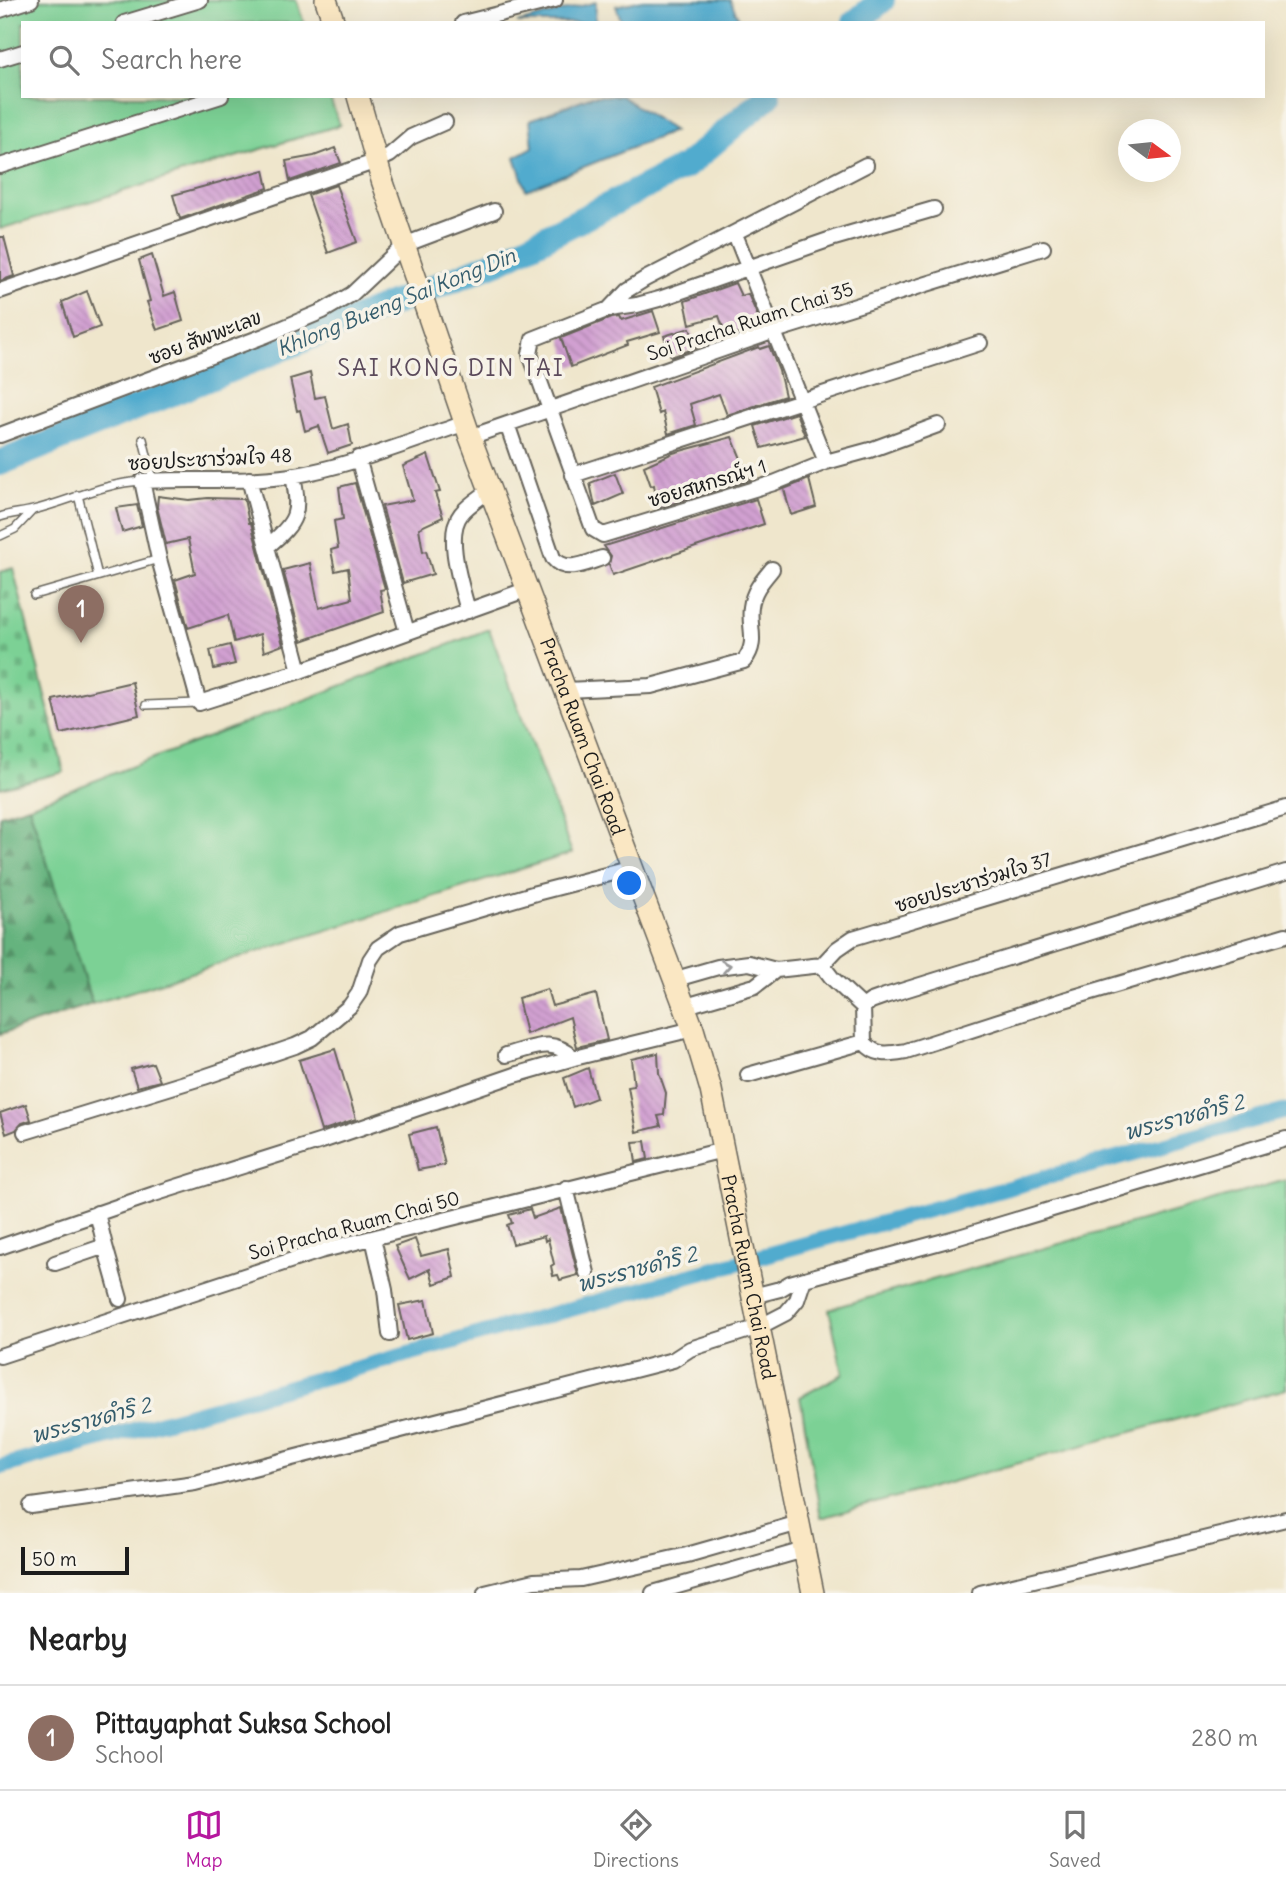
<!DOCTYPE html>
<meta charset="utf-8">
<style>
body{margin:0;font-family:Delius,"Playpen Sans Thai",sans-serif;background:#f6f6f6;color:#222}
.compass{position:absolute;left:1118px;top:119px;width:63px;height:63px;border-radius:50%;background:#fff;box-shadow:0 7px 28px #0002;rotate:105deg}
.scale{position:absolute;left:21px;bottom:18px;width:108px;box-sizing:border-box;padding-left:7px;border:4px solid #1c1c1c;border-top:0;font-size:19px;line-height:24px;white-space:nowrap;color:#1c1c1c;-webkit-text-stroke:5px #f7f3e8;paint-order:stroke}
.you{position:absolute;left:630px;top:884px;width:24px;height:24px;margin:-18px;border:5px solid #fff;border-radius:50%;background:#1a73e8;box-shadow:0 0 0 10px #1a73e833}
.badge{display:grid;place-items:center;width:46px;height:46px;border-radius:50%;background:#b5179e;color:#fff;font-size:23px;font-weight:700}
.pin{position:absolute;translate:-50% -58px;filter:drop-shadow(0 2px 4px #0008)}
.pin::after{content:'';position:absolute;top:37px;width:24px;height:21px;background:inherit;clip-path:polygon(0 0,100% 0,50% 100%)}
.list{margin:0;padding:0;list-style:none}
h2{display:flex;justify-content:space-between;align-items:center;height:91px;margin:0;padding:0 28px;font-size:30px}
h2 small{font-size:23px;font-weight:400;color:#767676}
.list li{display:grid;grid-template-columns:46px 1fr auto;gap:21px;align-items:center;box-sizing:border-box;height:105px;padding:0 28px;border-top:2px solid #e0e0e0}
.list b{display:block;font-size:26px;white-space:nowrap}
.list p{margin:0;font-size:23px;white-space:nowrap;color:#767676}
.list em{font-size:23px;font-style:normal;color:#767676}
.icon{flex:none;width:38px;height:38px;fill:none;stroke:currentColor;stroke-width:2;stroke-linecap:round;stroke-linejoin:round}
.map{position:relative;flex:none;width:1286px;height:1593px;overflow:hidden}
.search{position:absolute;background:#fff;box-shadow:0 7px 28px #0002;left:21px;right:21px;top:21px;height:77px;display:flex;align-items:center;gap:18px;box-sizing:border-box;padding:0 24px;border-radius:0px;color:#767676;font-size:26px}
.sheet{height:196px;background:#fff}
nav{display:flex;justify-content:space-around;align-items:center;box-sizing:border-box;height:98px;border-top:2px solid #e0e0e0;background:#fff;font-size:19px;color:#767676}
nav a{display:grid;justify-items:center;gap:4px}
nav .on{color:#b5179e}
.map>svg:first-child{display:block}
.grass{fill:#7cd195;stroke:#4c7658;stroke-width:2}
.forest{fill:url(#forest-firs);stroke:#40684d;stroke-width:2}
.cemetery{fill:url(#cemetery-stones);stroke:#4c7658;stroke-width:2}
.water{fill:#51abce;stroke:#366475;stroke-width:2}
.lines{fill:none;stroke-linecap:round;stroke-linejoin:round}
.canal{stroke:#51abce;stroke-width:16}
.river{stroke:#51abce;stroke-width:26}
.building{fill:url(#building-back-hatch)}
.service-casing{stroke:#66635a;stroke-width:10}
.minor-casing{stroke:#66635a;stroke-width:18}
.secondary-casing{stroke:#66635a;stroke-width:24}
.service{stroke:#fff;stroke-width:7}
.minor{stroke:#fff;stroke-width:14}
.secondary{stroke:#fae7c3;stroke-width:21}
.oneway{stroke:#999}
.labels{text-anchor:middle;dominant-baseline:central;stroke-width:7;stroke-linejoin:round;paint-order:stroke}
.street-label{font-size:19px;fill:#1c1c1c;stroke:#f7f3e8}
.water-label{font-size:21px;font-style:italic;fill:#345c6c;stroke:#f7f3e8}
.quarter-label{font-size:23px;letter-spacing:2px;fill:#5b4a5b;stroke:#f7f3e8}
</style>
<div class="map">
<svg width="1286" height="1593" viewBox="0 0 1286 1593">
<defs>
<pattern id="forest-firs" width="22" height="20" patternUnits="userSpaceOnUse" patternTransform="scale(1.75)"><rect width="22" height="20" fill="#65b37e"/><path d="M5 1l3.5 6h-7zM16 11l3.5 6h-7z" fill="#529166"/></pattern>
<pattern id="cemetery-stones" width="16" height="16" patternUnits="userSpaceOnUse" patternTransform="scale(1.75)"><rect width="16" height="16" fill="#7cd195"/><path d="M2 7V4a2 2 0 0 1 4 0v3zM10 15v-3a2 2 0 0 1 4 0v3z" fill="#6bb380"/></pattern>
<pattern id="building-back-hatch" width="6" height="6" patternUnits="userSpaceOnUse" patternTransform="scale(1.75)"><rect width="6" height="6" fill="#d1a0d1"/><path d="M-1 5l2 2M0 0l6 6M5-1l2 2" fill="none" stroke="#b389b3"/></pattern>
</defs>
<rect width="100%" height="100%" fill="#f7f3e8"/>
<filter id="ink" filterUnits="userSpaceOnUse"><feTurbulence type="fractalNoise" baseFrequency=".0143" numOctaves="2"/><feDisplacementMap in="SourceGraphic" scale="14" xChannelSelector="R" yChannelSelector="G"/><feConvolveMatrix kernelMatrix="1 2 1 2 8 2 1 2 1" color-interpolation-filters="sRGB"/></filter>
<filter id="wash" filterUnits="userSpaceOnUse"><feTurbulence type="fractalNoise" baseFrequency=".00686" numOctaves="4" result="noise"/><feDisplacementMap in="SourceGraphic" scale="28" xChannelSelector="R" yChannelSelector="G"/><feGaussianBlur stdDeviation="1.57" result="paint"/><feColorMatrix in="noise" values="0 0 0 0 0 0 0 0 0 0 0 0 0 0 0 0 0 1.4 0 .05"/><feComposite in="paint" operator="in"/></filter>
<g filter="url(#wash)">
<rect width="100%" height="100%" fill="#efe6cc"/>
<path class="grass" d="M 0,0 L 296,0 L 304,23 L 23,23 L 23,96 L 329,96 L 340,125 L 0,229 Z
M 489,629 L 572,853 L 92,1004 L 29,806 Z
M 1286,1180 L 1286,1389 L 821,1518 L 800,1397 L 843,1374 L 829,1309 Z"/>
<path class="forest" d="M 29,806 L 92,1004 L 0,1034 L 0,815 Z"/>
<path class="cemetery" d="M 13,568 L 64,772 L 0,788 L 0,572 Z"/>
<path class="water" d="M 643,0 L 730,0 L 741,23 L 622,23 L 616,6 Z
M 596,2 L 595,23 L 517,23 Z
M 592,96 L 621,96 L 674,131 L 526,190 L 515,157 L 533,147 L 530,120 Z"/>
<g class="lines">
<path class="canal" d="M 0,1467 L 1286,1111"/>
<path class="river" d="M 855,23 L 882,0
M 0,463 L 501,260 L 686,166 L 768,96"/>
</g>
<g id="blocks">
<path class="building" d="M 335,148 L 341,163 L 290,181 L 286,161 L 314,156 Z
M 264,170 L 268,188 L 180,219 L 173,195 Z
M 336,185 L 357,242 L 328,253 L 308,195 Z
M 0,237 L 4,237 L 14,276 L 0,281 Z
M 152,255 L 164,296 L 175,292 L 183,321 L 157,330 L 147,302 L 150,301 L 139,260 Z
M 735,283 L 741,296 L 748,294 L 759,319 L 750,322 L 752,329 L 727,338 L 719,316 L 690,324 L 685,301 Z
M 87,291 L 100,327 L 73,337 L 62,302 Z
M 653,311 L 660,332 L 627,342 L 628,345 L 571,367 L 561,338 L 611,318 L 619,317 L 621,321 Z
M 690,328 L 696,348 L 671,357 L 664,336 Z
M 769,346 L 779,371 L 785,396 L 727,415 L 719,394 L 690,404 L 696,425 L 668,434 L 663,412 L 659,414 L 651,387 L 759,347 L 760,349 Z
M 310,373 L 315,398 L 325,396 L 333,429 L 348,424 L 352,445 L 328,453 L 319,426 L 305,431 L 300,410 L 297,411 L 290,379 Z
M 796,413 L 805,436 L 762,448 L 755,426 Z
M 732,437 L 750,480 L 658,508 L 654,485 L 651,486 L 644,466 L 673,453 Z
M 428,455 L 440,492 L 435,493 L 443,517 L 419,528 L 423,552 L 426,551 L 433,574 L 403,583 L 382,506 L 413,500 L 403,466 Z
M 615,473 L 623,494 L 595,506 L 590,483 Z
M 809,479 L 816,507 L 791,515 L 784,489 Z
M 355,483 L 385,589 L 380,590 L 384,612 L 302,641 L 283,570 L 310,563 L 319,608 L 352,599 L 348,568 L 335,571 L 331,550 L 338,548 L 334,521 L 343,519 L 339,487 Z
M 158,496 L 189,500 L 208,498 L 244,499 L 249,523 L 251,523 L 283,645 L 264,652 L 260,634 L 234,642 L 228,615 L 188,628 L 175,580 L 195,573 L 188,539 L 166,544 L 157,507 Z
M 756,499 L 764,524 L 613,575 L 609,564 L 611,556 L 604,546 Z
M 137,505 L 142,526 L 122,532 L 116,508 Z
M 230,645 L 235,664 L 214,669 L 210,650 Z
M 132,682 L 139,715 L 61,734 L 53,700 Z
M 547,989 L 552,1006 L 596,994 L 607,1040 L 577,1047 L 570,1017 L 526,1034 L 518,998 Z
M 335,1049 L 356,1119 L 321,1131 L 299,1060 Z
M 658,1053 L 659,1073 L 666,1093 L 664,1115 L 658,1116 L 661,1126 L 636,1132 L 628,1087 L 634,1086 L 631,1059 Z
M 153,1063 L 160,1081 L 137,1087 L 131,1069 Z
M 588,1068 L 596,1098 L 573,1107 L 564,1078 Z
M 26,1104 L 31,1120 L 22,1123 L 16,1130 L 6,1134 L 0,1113 Z
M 436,1127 L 445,1165 L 418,1170 L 409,1134 Z
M 645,1141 L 648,1159 L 636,1162 L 633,1142 Z
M 561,1208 L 578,1275 L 560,1280 L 558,1275 L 553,1276 L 551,1266 L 554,1264 L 548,1239 L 545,1241 L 544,1236 L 513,1244 L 507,1225 L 512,1223 L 509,1215 L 530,1209 L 533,1218 Z
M 415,1239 L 421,1256 L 449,1249 L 455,1277 L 434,1284 L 430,1269 L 410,1279 L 395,1246 Z
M 426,1300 L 433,1333 L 407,1340 L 399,1305 Z"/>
</g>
</g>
<g filter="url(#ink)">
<use href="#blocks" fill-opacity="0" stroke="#66635a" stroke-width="2"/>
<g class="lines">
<g class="service-casing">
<path id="service" d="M 143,439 L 153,480
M 78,495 L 98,576
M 0,517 C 11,513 22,513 33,510 C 70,501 104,483 142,481
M 0,536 L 15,529 L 32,511
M 34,595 L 159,559
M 146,705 L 198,703"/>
</g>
<g class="minor-casing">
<path id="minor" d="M 0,10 L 31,0
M 124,23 L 200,0
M 463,23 L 555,0
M 0,59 L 23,52
M 866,165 L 645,279 L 627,290 L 609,309 L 533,339 L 530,354 L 593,529 L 603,535 L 774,483 L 826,462 L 870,450 L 938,425
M 0,166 L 221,96
M 735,234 L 826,462
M 0,291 L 377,161 L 390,155 L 411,137 L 445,122
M 609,309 L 637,305 L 659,299 L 834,238 L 934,209
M 466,423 C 411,441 348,467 291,476 C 242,483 191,478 142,481 L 159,559 L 199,703 L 300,671 L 528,589
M 507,424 L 553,558 C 566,574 586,563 602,558
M 0,435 L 264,336 L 323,311 L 352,294 L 404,245 L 494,211
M 470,437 L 775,331 L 1043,248
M 358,458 L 407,632
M 573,475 L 980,343
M 249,479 L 300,671
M 268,546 C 298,521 300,513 293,475
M 468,611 C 462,587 444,535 461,514 C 468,505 481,497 490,490
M 566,690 L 651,686 L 744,661 C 759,642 748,628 751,607 C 753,591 762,581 772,569
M 822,965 L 832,978 L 863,1007 L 871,1001 L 885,996 L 1286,872
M 676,979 L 718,967 L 749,963 L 776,970 L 822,965 L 837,949 L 853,938 L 1286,808
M 686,1006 L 755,986 L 776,970
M 864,1042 C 876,1057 889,1054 906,1051 L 1064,1000 L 1286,935
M 506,1055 C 534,1048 551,1036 574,1058
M 748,1075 L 864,1042 L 863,1007
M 25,1132 L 204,1077 L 295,1046 L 312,1038 L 350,1006 L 359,993 L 370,960 L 378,948 L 400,933 L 536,893 L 633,868
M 566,1188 L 587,1273
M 373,1238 L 385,1290 L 390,1334
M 105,1246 L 120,1299
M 0,1247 L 154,1194 L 322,1141 L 515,1075 L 574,1058 L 693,1029
M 55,1263 L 105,1246 L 97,1213
M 753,1296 L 780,1289 L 790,1283 L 959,1237 L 1286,1139
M 0,1356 L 320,1251 L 723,1150
M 31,1506 L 195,1483 L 673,1360 L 690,1349 L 759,1327 L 786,1313 L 797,1300 L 804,1279
M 485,1593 L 534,1581 L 581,1579 L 687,1555 L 799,1523
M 653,1593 L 804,1550
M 980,1593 L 1286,1519"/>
</g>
<g class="secondary-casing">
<g id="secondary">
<path d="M 326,0 L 334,23"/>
<path id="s1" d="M 358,96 L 382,180 L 470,437 L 693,1029 L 711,1090 L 813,1593"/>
</g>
</g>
<use href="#service" class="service"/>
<use href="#minor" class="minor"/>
<use href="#secondary" class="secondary"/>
</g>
<defs><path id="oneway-chevron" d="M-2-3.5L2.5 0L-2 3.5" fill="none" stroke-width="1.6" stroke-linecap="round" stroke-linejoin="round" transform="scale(1.75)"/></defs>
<use class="oneway" href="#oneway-chevron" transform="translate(726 966) rotate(-9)"/>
</g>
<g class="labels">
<g class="street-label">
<text transform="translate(750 321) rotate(-18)">Soi Pracha Ruam Chai 35</text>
<text transform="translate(205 337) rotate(-21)">ซอย สัพพะเลข</text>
<text transform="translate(210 459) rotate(-3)">ซอยประชาร่วมใจ 48</text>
<text transform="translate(707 483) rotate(-17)">ซอยสหกรณ์ฯ 1</text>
<text stroke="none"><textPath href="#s1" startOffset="679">Pracha Ruam Chai Road</textPath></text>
<text transform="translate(973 882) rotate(-17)">ซอยประชาร่วมใจ 37</text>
<text transform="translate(354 1225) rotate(-15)">Soi Pracha Ruam Chai 50</text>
<text stroke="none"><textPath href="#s1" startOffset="1246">Pracha Ruam Chai Road</textPath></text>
</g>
<g class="water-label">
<text transform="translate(396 302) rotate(-22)">Khlong Bueng Sai Kong Din</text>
<text transform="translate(1184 1117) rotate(-15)">พระราชดำริ 2</text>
<text transform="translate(637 1269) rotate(-15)">พระราชดำริ 2</text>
<text transform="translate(91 1420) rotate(-15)">พระราชดำริ 2</text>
</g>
<g class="quarter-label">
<text x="451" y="367">SAI KONG DIN TAI</text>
</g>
</g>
</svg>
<svg class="compass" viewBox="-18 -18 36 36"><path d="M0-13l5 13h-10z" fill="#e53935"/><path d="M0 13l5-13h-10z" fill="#767676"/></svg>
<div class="scale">50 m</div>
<div class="you"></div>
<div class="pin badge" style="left:81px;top:643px;background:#8d6e63">1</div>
<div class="search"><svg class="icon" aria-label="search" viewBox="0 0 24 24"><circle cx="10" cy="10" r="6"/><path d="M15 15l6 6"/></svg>Search here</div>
</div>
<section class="sheet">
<h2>Nearby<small></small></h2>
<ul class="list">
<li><span class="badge" style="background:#8d6e63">1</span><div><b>Pittayaphat Suksa School</b><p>School</p></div><em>280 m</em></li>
</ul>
</section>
<nav>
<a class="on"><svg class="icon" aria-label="map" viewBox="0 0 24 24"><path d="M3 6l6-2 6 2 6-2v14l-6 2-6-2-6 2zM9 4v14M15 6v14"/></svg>Map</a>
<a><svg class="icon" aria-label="directions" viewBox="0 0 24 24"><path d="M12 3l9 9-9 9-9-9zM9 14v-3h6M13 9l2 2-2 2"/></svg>Directions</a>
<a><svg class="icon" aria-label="saved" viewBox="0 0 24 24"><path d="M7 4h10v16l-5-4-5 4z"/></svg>Saved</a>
</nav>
